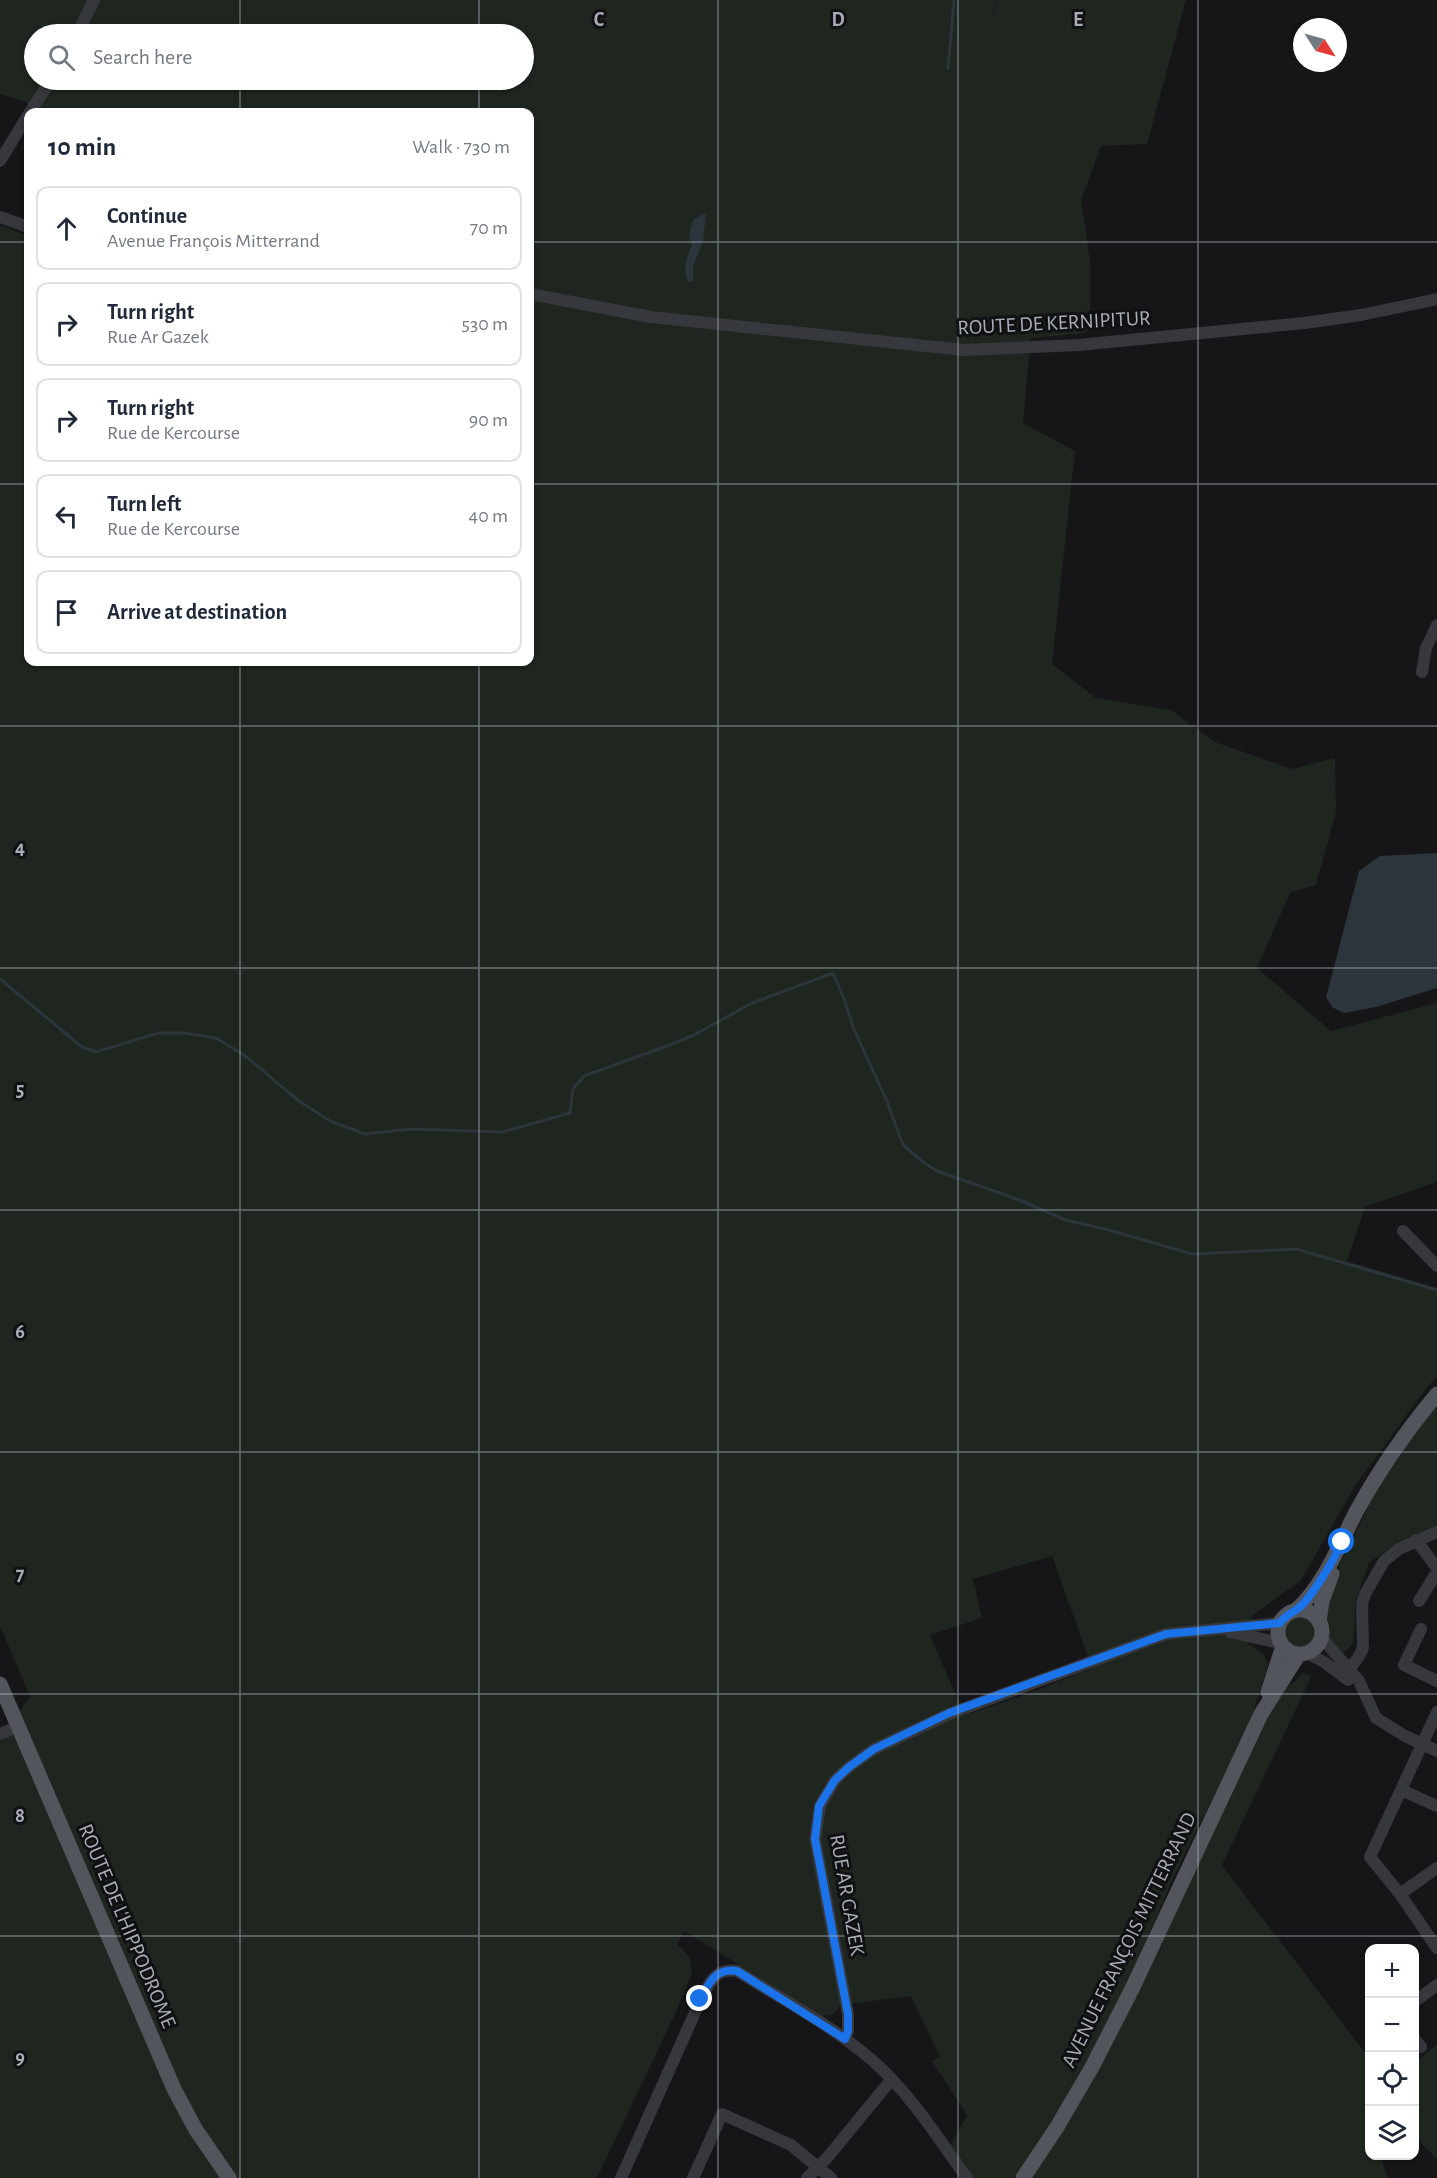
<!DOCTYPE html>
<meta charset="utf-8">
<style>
body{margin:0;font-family:"Alegreya Sans",sans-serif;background:#f6f6f7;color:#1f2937}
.controls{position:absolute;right:18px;bottom:18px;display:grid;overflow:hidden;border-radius:12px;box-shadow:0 2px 4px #0004}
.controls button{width:54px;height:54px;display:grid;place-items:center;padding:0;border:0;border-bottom:2px solid #e0e1e3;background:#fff;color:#1f2937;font:30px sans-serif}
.compass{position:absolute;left:1293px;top:18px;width:54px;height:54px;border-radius:50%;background:#fff;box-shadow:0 2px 4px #0004;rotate:126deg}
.stop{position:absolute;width:18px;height:18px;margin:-14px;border:4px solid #1a73e8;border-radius:50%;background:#fff}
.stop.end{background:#1a73e8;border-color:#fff;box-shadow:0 2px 6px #0008}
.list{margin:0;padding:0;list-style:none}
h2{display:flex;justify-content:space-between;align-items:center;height:78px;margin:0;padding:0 24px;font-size:26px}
h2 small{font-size:20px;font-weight:400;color:#747a83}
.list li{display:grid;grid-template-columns:39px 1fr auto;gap:18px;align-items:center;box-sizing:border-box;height:84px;margin:0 12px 12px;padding:0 12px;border:2px solid #e0e1e3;border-radius:12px}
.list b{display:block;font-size:22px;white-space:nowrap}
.list p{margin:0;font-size:20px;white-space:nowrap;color:#747a83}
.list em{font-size:20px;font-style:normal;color:#747a83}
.icon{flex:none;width:33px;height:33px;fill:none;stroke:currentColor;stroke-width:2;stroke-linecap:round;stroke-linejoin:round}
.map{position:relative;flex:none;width:1437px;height:2178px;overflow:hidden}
.search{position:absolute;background:#fff;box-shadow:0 2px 4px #0004;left:24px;top:24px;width:510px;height:66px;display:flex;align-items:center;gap:15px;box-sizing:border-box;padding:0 21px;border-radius:33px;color:#747a83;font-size:22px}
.panel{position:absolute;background:#fff;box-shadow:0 2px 4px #0004;left:24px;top:108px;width:510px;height:558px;border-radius:12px}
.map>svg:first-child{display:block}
.green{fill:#1e261f;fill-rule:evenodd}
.water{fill:#2c353c}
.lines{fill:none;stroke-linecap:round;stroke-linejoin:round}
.stream{stroke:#2c353c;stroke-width:3}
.minor{stroke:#37383d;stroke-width:12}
.major{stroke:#53555c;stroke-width:15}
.route{stroke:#1a73e8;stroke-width:8}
.grid{fill:none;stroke:#a8adb8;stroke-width:1.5;stroke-opacity:0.55}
.labels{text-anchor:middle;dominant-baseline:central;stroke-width:6;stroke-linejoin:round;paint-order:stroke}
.street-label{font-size:21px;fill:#a8adb8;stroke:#111113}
.grid-label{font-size:20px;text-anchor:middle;font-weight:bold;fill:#a8adb8;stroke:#111113;stroke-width:6;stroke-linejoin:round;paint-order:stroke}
</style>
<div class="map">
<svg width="1437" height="2178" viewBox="0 0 1437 2178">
<rect width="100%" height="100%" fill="#161618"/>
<path class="green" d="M 0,0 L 996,0 L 991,25 L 997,0 L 1186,0 L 1147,144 L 1101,146 L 1081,200 L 1090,259 L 1090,327 L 1086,333 L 1031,338 L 1023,423 L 1075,451 L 1052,664 L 1096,698 L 1171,710 L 1215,742 L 1292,769 L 1335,758 L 1336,812 L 1316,885 L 1290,893 L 1257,968 L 1331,1031 L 1437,1003 L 1437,1182 L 1365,1207 L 1347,1261 L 1437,1288 L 1437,1377 L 1428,1386 L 1357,1483 L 1301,1580 L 1252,1616 L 1247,1643 L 1264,1654 L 1268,1665 L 1249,1725 L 1175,1874 L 1125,1990 L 1063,2103 L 1030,2155 L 1013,2178 L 973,2178 L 945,2155 L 967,2115 L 932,2061 L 940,2057 L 911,1996 L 841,2005 L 832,2015 L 822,2016 L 684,1931 L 677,1944 L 690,1957 L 692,1973 L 675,2014 L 597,2178 L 0,2178 L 0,1742 L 30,1696 L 0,1626 L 0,225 L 28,236 L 28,662 L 530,662 L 530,112 L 42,112 L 26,102 L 0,94 ZM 34,34 L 524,34 L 524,80 L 34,80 ZM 1052,1556 L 1092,1668 L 1030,1693 L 962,1716 L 960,1705 L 930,1635 L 982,1618 L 973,1579 Z
M 1437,1402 L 1437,1526 L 1390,1548 L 1369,1563 L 1356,1599 L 1353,1643 L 1344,1654 L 1328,1637 L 1324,1613 L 1339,1566 L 1383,1477 Z
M1285 1632a15 15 0 1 1 30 0a15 15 0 1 1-30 0Z
M 1303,1673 L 1312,1675 L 1222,1865 L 1369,2058 L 1369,2085 L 1366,2101 L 1369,2099 L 1370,2156 L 1380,2156 L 1388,2178 L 1030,2178 L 1277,1694 L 1289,1682 L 1292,1684 Z
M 1437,2044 L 1437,2159 L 1414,2136 L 1415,2063 Z"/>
<path class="water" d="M 703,214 L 706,215 L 703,241 L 693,267 L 693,281 L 688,282 C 683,270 686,257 692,246 L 689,235 L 693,220 Z
M 1437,853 L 1437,988 L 1376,1007 L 1344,1013 L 1332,1007 L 1326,997 L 1359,871 L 1380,856 Z"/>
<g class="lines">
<path class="stream" d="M 948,68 L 954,0
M 0,979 L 82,1047 L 96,1052 L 158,1033 L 185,1033 L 216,1038 L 244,1055 L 299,1101 L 330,1121 L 365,1134 L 412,1129 L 502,1132 L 570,1113 L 573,1089 L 584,1076 L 667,1046 L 694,1035 L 752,1003 L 833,973 L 845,1001 L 853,1027 L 886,1099 L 903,1145 L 924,1163 L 937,1171 L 1017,1199 L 1066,1220 L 1109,1230 L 1192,1254 L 1296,1249 L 1437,1290"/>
<path class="minor" d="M 77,34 L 94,0
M 30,112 L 51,80
M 0,161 L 28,115
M 0,217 L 28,227
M 530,294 L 651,317 L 964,350 L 1079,345 L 1304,323 L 1361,315 L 1437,299
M 1422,672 L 1426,648 L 1437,625
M 1403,1231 L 1437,1266
M 1416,1540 L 1437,1568
M 1419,1601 L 1437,1572
M 1421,1629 L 1404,1665 L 1437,1681
M 1230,1632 L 1280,1643
M 1321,1637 L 1359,1681 L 1376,1718 L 1405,1736 L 1437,1751
M 1307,1653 L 1324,1662 L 1348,1680
M 1343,1676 L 1358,1658 L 1363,1648 L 1362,1604 L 1365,1594 L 1384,1561 L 1399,1549 L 1437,1532
M 1437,1712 L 1370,1857 L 1400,1894 L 1437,1948
M 0,1734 L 19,1726
M 1401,1790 L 1437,1806
M 1400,1894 L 1437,1868
M 1414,2002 L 1437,1985
M 1414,2038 L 1421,2047
M 845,2039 L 848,2031 L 848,2014 L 815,1839 L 820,1806 L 835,1780 L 849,1767 L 874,1749 L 949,1714 L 1166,1634 L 1279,1623
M 621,2178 L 701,1999 C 710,1982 715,1968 737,1971 C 782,1999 831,2025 872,2060 C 910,2093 938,2138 967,2178
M 693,2178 L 722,2114 L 791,2145 L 831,2178
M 807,2178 L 827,2158 L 891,2080"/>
<path class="major" d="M 1296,1610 C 1323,1587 1340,1543 1356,1512 C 1379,1470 1406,1431 1437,1394
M1278 1632a22 22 0 1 1 44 0a22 22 0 1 1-44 0Z
M 1319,1622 L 1322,1601 L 1332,1574
M 0,1684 L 174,2089 L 196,2130 L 229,2178
M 1268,1692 L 1283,1646
M 1023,2178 L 1057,2127 L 1092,2067 L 1132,1989 L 1261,1714 L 1299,1654"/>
</g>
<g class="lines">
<path class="route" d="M 700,1999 C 710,1982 715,1968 737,1971 L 845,2039 L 848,2031 L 848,2014 L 815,1839 L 819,1806 L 835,1780 L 849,1767 L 874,1749 L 949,1713 L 1166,1634 L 1280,1623 C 1286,1613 1297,1612 1304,1603 C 1317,1588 1334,1560 1342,1542"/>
</g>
<path class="grid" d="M 240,0 L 240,34M 479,0 L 479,34M 718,0 L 718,2178M 958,0 L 958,2178M 1198,0 L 1198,2178M 240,80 L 240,112M 479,80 L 479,112M 0,242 L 28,242M 530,242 L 1437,242M 0,484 L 28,484M 530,484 L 1437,484M 240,662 L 240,2178M 479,662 L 479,2178M 0,726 L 1437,726M 0,968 L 1437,968M 0,1210 L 1437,1210M 0,1452 L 1437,1452M 0,1694 L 1437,1694M 0,1936 L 1437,1936"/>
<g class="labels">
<g class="street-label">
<text transform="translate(1054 323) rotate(-3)">ROUTE DE KERNIPITUR</text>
<text transform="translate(847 1895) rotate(80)">RUE AR GAZEK</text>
<text transform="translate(127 1926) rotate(67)">ROUTE DE L'HIPPODROME</text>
<text transform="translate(1129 1940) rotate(-64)">AVENUE FRANÇOIS MITTERRAND</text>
</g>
</g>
<g class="grid-label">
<text x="599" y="26">C</text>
<text x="838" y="26">D</text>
<text x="1078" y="26">E</text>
<text x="20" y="854">4</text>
<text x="20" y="1096">5</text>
<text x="20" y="1338">6</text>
<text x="20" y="1580">7</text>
<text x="20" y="1822">8</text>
<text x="20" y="2064">9</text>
</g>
</svg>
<div class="controls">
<button>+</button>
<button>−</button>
<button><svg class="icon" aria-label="locate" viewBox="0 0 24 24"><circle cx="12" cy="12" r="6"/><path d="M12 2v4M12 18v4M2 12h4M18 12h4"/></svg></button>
<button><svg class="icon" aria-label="layers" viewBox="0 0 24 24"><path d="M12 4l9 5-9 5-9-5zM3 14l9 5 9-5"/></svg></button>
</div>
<svg class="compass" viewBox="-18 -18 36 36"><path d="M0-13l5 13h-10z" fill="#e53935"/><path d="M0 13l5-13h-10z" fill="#747a83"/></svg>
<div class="stop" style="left:1342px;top:1542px"></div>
<div class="stop end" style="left:700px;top:1999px"></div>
<div class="search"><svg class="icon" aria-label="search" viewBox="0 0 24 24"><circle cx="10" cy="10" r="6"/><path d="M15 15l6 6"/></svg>Search here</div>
<section class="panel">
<h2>10 min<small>Walk · 730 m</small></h2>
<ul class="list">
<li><svg class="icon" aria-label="ahead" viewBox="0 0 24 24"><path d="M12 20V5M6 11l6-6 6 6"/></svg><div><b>Continue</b><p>Avenue François Mitterrand</p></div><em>70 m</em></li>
<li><svg class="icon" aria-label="right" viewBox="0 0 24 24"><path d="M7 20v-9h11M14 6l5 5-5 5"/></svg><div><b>Turn right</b><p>Rue Ar Gazek</p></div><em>530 m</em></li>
<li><svg class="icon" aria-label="right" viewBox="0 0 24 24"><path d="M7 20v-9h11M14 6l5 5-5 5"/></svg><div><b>Turn right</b><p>Rue de Kercourse</p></div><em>90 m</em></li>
<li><svg class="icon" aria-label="left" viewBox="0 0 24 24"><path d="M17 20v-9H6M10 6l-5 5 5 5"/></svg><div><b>Turn left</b><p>Rue de Kercourse</p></div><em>40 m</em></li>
<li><svg class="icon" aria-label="arrive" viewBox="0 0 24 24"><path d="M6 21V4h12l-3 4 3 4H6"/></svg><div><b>Arrive at destination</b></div></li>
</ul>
</section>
</div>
